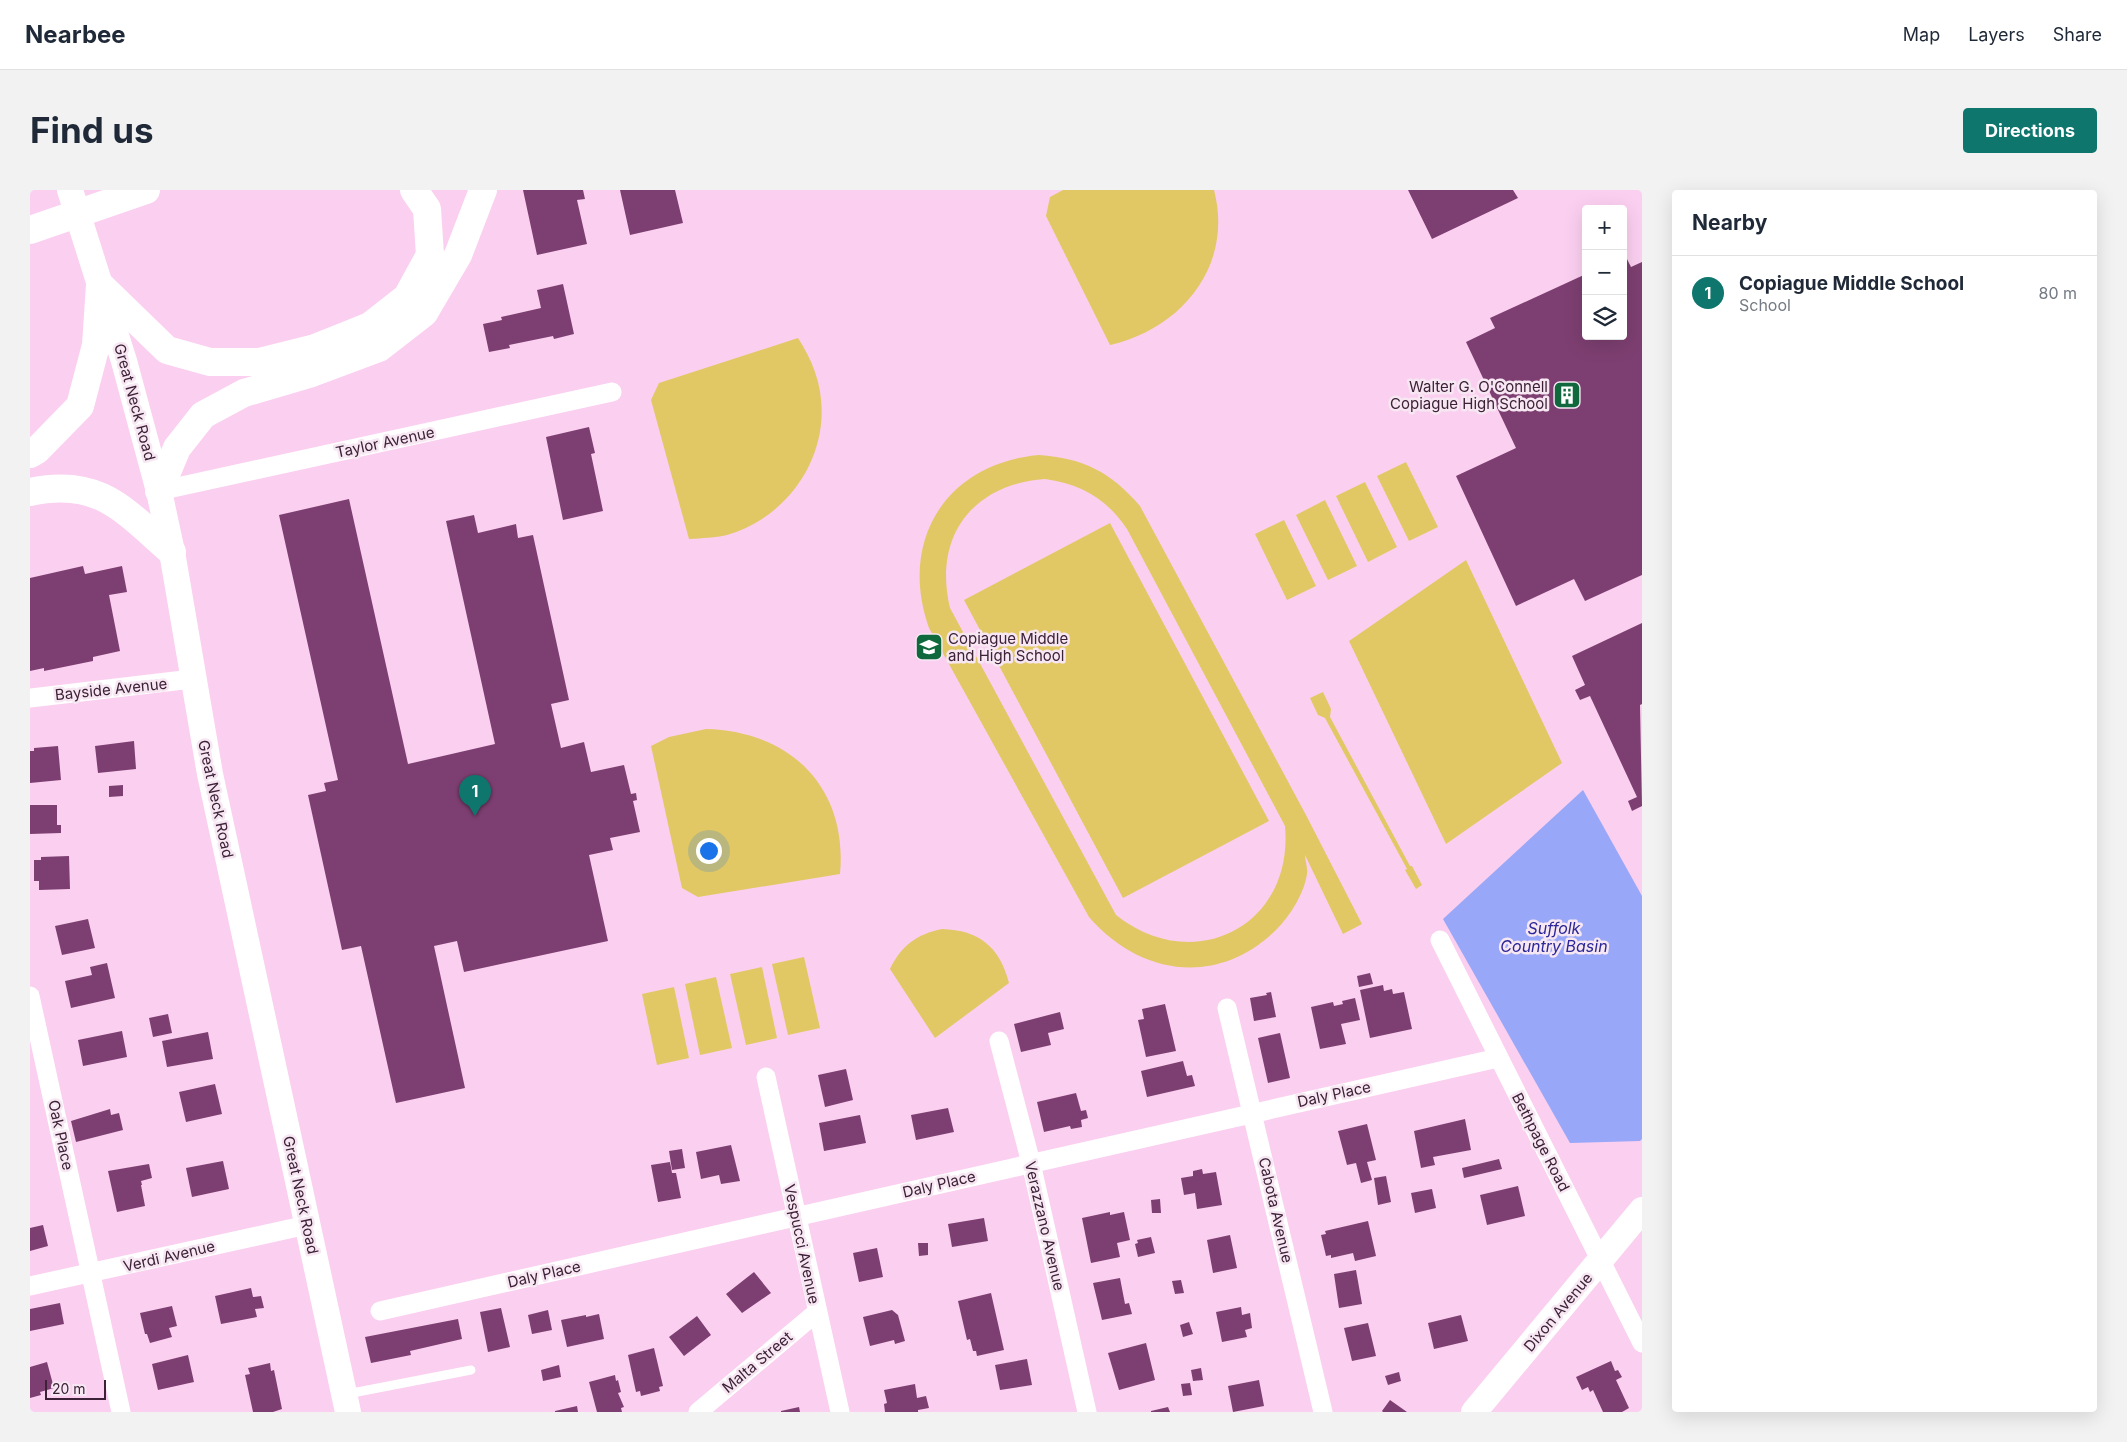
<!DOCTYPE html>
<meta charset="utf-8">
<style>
body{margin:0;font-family:Inter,sans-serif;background:#f2f2f3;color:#1f2937}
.controls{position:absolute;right:15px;top:15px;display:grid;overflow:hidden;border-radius:5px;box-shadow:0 5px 20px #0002}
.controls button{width:45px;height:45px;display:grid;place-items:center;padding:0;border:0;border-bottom:1px solid #e0e1e3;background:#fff;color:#1f2937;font:25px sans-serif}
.scale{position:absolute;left:15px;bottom:12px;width:61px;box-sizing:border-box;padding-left:5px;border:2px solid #3d2137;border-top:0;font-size:14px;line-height:18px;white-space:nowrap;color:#3d2137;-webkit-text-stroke:4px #f6e7f2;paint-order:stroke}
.you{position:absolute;left:678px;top:660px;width:18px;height:18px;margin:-12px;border:4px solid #fff;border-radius:50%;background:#1a73e8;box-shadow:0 0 0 8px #1a73e833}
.badge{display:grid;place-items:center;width:32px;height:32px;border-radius:50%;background:#0f766e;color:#fff;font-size:16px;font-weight:700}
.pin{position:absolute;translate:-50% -41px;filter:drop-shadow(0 1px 2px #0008)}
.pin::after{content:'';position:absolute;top:26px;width:18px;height:15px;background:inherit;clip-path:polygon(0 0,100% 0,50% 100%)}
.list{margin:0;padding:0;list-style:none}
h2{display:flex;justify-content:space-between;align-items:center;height:65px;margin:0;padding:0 20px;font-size:21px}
h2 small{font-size:16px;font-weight:400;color:#747a83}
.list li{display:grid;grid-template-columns:32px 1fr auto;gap:15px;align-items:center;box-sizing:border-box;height:75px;padding:0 20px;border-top:1px solid #e0e1e3}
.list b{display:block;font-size:19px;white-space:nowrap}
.list p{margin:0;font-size:16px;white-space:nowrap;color:#747a83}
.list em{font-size:16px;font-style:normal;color:#747a83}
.icon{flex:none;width:28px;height:28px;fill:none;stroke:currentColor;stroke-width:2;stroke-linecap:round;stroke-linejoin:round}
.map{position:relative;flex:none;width:1612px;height:1222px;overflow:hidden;border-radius:5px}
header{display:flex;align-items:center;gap:30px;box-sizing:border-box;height:70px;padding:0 25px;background:#fff;border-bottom:1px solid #e0e1e3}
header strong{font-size:24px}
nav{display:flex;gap:28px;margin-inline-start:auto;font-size:18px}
.intro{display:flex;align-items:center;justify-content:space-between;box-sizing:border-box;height:120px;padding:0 30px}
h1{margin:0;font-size:35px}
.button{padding:12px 22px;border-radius:5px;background:#0f766e;color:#fff;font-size:18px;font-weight:700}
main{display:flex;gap:30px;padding:0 30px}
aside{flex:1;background:#fff;border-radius:5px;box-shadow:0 5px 20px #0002}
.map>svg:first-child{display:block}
.green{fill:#e2c865;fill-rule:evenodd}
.water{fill:#98a7f7}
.building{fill:#7d3f71}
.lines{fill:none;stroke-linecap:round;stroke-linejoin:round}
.lane{stroke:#fff;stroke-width:9}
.street{stroke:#fff;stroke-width:19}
.secondary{stroke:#fff;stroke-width:26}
.highway{stroke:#fff;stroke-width:28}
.labels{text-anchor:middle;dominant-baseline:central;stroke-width:5;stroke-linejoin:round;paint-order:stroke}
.poi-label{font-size:15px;fill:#3d2137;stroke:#f6e7f2;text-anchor:end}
.street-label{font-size:15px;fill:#3d2137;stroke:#f6e7f2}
.water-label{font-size:16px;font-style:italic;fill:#2b2798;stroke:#f6e7f2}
</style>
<header>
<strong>Nearbee</strong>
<nav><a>Map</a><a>Layers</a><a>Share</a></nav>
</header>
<div class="intro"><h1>Find us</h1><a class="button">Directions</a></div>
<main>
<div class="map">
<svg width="1612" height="1222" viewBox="0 0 1612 1222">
<rect width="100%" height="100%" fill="#fbcff0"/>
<path class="green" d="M 1033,0 L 1184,0 C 1204,76 1151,139 1080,155 L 1016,26 L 1020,7 Z
M 768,148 C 775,159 781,170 785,182 C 809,251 766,325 697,345 C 685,348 672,348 659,349 L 621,210 L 629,193 Z
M 1009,265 C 1053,268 1081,282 1110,316 L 1276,625 L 1332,734 L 1313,744 L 1275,665 C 1275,671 1278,678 1277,684 C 1274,704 1260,726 1246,740 C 1188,797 1110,786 1059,727 L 899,438 C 868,351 916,273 1009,265 ZM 1015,289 C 1051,294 1077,309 1097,339 L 1255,636 C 1264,736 1164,787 1086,725 L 920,418 C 903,347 942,294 1015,289 Z
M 1376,272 L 1408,337 L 1379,351 L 1347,286 Z
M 1335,292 L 1367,357 L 1338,372 L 1306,306 Z
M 1295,310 L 1327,376 L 1298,390 L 1266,325 Z
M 1254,330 L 1286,396 L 1257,410 L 1225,344 Z
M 1080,333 L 1239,631 L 1093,708 L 934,410 Z
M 1436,370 L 1532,573 L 1416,654 L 1319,451 Z
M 1293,502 L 1301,519 L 1300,527 L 1380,676 L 1382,676 L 1392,695 L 1386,699 L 1375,680 L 1377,679 L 1295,528 L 1288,525 L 1280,508 Z
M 676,539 C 761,541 818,598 810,684 L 668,707 L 652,698 L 621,556 L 639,547 Z
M 912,739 C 949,740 970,757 979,793 L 905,848 L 860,779 C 871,756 887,744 912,739 Z
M 774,767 L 790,838 L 758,845 L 742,774 Z
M 732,777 L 747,848 L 716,855 L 700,784 Z
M 686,787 L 702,858 L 670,865 L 655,794 Z
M 644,797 L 659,868 L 627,875 L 612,804 Z"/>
<path class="water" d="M 1553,600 L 1612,706 L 1612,949 L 1610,951 L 1540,953 L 1413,729 Z"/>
<path class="building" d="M 493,0 L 553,0 L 555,9 L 547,10 L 557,54 L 507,65 Z
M 590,0 L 645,0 L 653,33 L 600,45 Z
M 1378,0 L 1483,0 L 1488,8 L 1402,49 Z
M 1595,65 L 1601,77 L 1612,72 L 1612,385 L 1555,411 L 1544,389 L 1486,416 L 1426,286 L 1486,258 L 1436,152 L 1465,138 L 1460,128 L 1556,84 L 1556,146 L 1593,146 L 1593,66 Z
M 533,94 L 544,144 L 524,149 L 523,146 L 479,155 L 480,158 L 459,162 L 453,134 L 472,130 L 471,127 L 511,118 L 507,100 Z
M 559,237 L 565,263 L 561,264 L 573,321 L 533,330 L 516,247 Z
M 319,309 L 378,574 L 465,554 L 416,331 L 444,325 L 448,343 L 486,334 L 488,348 L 503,345 L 539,510 L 521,514 L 531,558 L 554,552 L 561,582 L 594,575 L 601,604 L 606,603 L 607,610 L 603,611 L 610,642 L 580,648 L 583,660 L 559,665 L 578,751 L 434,782 L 427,751 L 404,756 L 435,898 L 366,913 L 331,756 L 312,760 L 278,605 L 296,601 L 294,593 L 308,590 L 249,325 Z
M 53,376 L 55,384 L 92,376 L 97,402 L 79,405 L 90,461 L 63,467 L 63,471 L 14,481 L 14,478 L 0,481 L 0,388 Z
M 1612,433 L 1612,514 L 1610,515 L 1612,616 L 1602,621 L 1598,611 L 1607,607 L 1560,506 L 1550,510 L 1545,500 L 1555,495 L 1542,466 Z
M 104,551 L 106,579 L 68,583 L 65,556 Z
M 28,556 L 31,590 L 0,593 L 0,561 L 4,561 L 4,558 Z
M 93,595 L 93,606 L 79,607 L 79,596 Z
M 0,615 L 27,615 L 27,635 L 31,635 L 31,643 L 0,644 Z
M 39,666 L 40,699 L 9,700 L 9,691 L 4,691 L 4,670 L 11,670 L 11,667 Z
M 58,729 L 65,758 L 32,765 L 25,736 Z
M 77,773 L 85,808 L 41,818 L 35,791 L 62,785 L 60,777 Z
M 1340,783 L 1343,794 L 1329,797 L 1327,786 Z
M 1353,795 L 1354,801 L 1362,799 L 1363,804 L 1374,802 L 1382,839 L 1340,848 L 1330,800 Z
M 1241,802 L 1246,827 L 1224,831 L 1220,808 L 1237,805 L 1236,803 Z
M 1325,808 L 1330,830 L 1311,834 L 1316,854 L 1290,859 L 1281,817 L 1303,812 L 1304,816 L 1313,814 L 1312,811 Z
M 1135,814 L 1146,861 L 1116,867 L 1108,830 L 1114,829 L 1112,819 Z
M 1030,822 L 1034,839 L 1018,843 L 1021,855 L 991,862 L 984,834 Z
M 138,824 L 142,843 L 123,847 L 119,828 Z
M 92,841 L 97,867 L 53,876 L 48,850 Z
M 178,842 L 183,869 L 137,877 L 132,851 Z
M 1250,843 L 1260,888 L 1238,893 L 1228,848 Z
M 1153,871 L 1157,886 L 1162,885 L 1165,896 L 1117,907 L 1111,881 Z
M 816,879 L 823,910 L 795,917 L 788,885 Z
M 185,894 L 192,924 L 156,932 L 149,902 Z
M 1046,903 L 1051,921 L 1056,920 L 1058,928 L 1051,930 L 1052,937 L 1041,939 L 1040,936 L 1014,942 L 1007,912 Z
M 918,918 L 924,942 L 886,950 L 881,925 Z
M 80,919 L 81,925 L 89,923 L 93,940 L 46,952 L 41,931 Z
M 830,925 L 836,953 L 794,961 L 789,933 Z
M 1435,929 L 1441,960 L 1403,967 L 1405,975 L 1391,978 L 1384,941 Z
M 1337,934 L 1346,970 L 1337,972 L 1342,990 L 1331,993 L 1326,973 L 1317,975 L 1308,941 Z
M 701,955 L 710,991 L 691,994 L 689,985 L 671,989 L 666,962 Z
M 652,959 L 655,978 L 642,980 L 639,961 Z
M 1469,969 L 1472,979 L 1434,988 L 1432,978 Z
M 193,971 L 199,999 L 162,1007 L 156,978 Z
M 640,972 L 642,983 L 646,983 L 651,1008 L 628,1012 L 621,975 Z
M 119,974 L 122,988 L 111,991 L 112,995 L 111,995 L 115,1016 L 87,1022 L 78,981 Z
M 1172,979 L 1173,984 L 1186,982 L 1192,1015 L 1167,1019 L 1165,1003 L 1154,1005 L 1151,988 L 1163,986 L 1163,981 Z
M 1356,986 L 1361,1012 L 1348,1015 L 1344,988 Z
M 1488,996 L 1495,1026 L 1457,1035 L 1450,1005 Z
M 1402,999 L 1406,1018 L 1385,1023 L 1381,1003 Z
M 1130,1009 L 1131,1023 L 1122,1023 L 1121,1010 Z
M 1080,1022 L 1080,1025 L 1094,1022 L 1100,1050 L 1087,1053 L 1090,1067 L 1061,1073 L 1052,1028 Z
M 954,1028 L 958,1051 L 922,1057 L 918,1034 Z
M 1338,1031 L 1346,1066 L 1325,1071 L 1323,1063 L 1301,1068 L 1301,1065 L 1296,1066 L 1291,1045 L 1296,1044 L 1295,1041 Z
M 13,1035 L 18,1056 L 0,1061 L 0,1038 Z
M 1200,1045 L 1207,1078 L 1183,1083 L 1177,1050 Z
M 1121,1047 L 1125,1063 L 1108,1067 L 1105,1054 L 1108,1053 L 1107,1050 Z
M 888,1053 L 898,1053 L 898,1065 L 889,1066 Z
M 847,1058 L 853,1087 L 829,1092 L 823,1063 Z
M 1326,1080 L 1332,1114 L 1309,1118 L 1304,1084 Z
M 724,1082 L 741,1103 L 712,1123 L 696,1104 Z
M 1090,1088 L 1095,1114 L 1099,1113 L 1102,1124 L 1072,1130 L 1063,1093 Z
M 1151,1090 L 1154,1103 L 1145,1104 L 1142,1091 Z
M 221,1098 L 223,1107 L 231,1106 L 234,1118 L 225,1119 L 227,1127 L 191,1134 L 185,1106 Z
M 961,1103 L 974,1160 L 947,1166 L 946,1161 L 943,1161 L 940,1149 L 937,1150 L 928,1111 Z
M 30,1113 L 34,1134 L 0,1141 L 0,1119 Z
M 142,1116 L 147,1136 L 139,1138 L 142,1147 L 120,1153 L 117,1144 L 115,1144 L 110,1123 Z
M 1211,1117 L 1212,1125 L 1220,1123 L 1222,1138 L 1215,1140 L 1217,1147 L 1192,1152 L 1186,1122 Z
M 471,1118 L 480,1157 L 458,1162 L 450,1122 Z
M 518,1120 L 522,1140 L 502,1144 L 498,1125 Z
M 862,1120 L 868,1125 L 875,1151 L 865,1154 L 864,1150 L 840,1156 L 833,1127 Z
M 569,1124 L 574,1149 L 537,1157 L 531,1130 L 556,1125 L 556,1127 Z
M 1431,1125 L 1438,1151 L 1404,1159 L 1398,1133 Z
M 667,1126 L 681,1145 L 654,1166 L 639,1147 Z
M 428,1129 L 432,1149 L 380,1161 L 381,1165 L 341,1173 L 335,1147 Z
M 1159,1132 L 1163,1144 L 1153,1147 L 1150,1135 Z
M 1338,1133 L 1346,1166 L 1322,1171 L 1314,1138 Z
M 1116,1153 L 1125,1190 L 1089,1200 L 1078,1163 Z
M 624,1158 L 633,1196 L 629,1197 L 630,1201 L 611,1206 L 610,1201 L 606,1202 L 598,1165 Z
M 158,1165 L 164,1192 L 128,1200 L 122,1174 Z
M 997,1169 L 1002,1195 L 970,1200 L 965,1175 Z
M 1581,1171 L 1585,1181 L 1588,1180 L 1592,1187 L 1586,1190 L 1599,1218 L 1592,1222 L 1573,1222 L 1563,1200 L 1560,1202 L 1558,1197 L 1552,1200 L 1546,1187 Z
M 17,1172 L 24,1198 L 10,1202 L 11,1205 L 0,1208 L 0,1177 Z
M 240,1173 L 241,1181 L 244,1180 L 252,1219 L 243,1222 L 223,1222 L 215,1185 L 220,1184 L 218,1178 Z
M 529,1175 L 531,1187 L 513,1191 L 511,1180 Z
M 1171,1178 L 1173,1190 L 1163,1191 L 1161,1180 Z
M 1369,1182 L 1371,1191 L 1358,1195 L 1355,1186 Z
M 585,1185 L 586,1191 L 588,1190 L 591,1202 L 588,1203 L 594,1217 L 591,1218 L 592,1222 L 567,1222 L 559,1192 Z
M 1229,1190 L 1234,1216 L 1203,1222 L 1198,1196 Z
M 1160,1193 L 1162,1205 L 1153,1206 L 1151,1194 Z
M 885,1194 L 887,1208 L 896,1206 L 899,1218 L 888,1220 L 888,1222 L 855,1222 L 854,1214 L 857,1213 L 854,1200 Z
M 1360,1210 L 1377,1222 L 1353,1222 L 1352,1221 Z
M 547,1216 L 548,1222 L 525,1222 L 525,1221 Z
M 769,1217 L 770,1222 L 751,1222 L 751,1221 Z
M 1138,1217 L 1140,1222 L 1121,1222 L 1121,1221 Z"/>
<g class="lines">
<path class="lane" d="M 317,1204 L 441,1180"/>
<path class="street" d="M 129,301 L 582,202
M 0,508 L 162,489
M 1410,750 L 1612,1153
M 0,806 L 91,1222
M 1197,818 L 1293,1222
M 969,851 L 1001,973 L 1057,1222
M 736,887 L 810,1222
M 0,1096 L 277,1035
M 350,1121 L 1468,868
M 668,1222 L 787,1122"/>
<path class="secondary" d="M 40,0 L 94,171 L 129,301 L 142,362 L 180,584 L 318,1222
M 1444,1222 L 1612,1020"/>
<path class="highway" d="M 0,40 L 116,0
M 70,95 L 137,160 L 180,172 L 229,172 L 285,158 L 340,136 L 377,107 L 400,65 L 397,19 L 384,0
M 0,264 L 7,260 L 50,216 L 66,155 L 70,95
M 129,301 L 147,258 L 173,225 L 214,203 L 282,183 L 349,158 L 394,123 L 428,65 L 453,0
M 0,302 C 69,287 94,320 142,362"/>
</g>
<defs>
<g id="building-square" transform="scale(1.4375)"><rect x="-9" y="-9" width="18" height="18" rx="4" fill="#0f693c" stroke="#f6e7f2"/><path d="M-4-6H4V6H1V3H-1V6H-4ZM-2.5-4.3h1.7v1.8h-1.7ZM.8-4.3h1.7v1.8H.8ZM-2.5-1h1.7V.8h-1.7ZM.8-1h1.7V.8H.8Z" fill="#fff"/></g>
<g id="school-square" transform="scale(1.4375)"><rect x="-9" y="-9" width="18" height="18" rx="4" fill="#0f693c" stroke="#f6e7f2"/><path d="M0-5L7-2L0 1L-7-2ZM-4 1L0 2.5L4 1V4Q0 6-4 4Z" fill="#fff"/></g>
</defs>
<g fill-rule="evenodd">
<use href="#building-square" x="1537" y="205"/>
<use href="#school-square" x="899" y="457"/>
</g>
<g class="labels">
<g class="poi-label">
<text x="1518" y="196">Walter G. O'Connell<tspan x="1518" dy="17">Copiague High School</tspan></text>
<text x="918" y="448" text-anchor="start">Copiague Middle<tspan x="918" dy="17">and High School</tspan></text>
</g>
<g class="street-label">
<text transform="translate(105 212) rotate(75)">Great Neck Road</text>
<text transform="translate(355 252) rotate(-12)">Taylor Avenue</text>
<text transform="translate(81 499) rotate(-6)">Bayside Avenue</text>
<text transform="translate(186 609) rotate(78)">Great Neck Road</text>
<text transform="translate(1304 904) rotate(-12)">Daly Place</text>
<text transform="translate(31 945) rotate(78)">Oak Place</text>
<text transform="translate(1511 952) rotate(63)">Bethpage Road</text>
<text transform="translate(909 994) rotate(-13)">Daly Place</text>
<text transform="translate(271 1005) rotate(78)">Great Neck Road</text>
<text transform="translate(1246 1020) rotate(77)">Cabota Avenue</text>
<text transform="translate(1015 1036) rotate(77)">Verazzano Avenue</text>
<text transform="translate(772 1054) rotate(78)">Vespucci Avenue</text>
<text transform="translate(139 1066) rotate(-13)">Verdi Avenue</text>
<text transform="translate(514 1084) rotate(-13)">Daly Place</text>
<text transform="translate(1528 1122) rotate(-50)">Dixon Avenue</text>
<text transform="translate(727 1172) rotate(-40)">Malta Street</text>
</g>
<g class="water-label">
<text x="1524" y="738">Suffolk<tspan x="1524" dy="18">Country Basin</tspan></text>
</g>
</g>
</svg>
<div class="controls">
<button>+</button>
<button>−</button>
<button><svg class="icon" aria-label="layers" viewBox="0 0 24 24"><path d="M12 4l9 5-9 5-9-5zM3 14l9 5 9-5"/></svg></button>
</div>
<div class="scale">20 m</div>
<div class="you"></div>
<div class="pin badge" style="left:445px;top:626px">1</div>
</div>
<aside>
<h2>Nearby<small></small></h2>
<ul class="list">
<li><span class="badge">1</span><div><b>Copiague Middle School</b><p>School</p></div><em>80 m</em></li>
</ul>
</aside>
</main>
